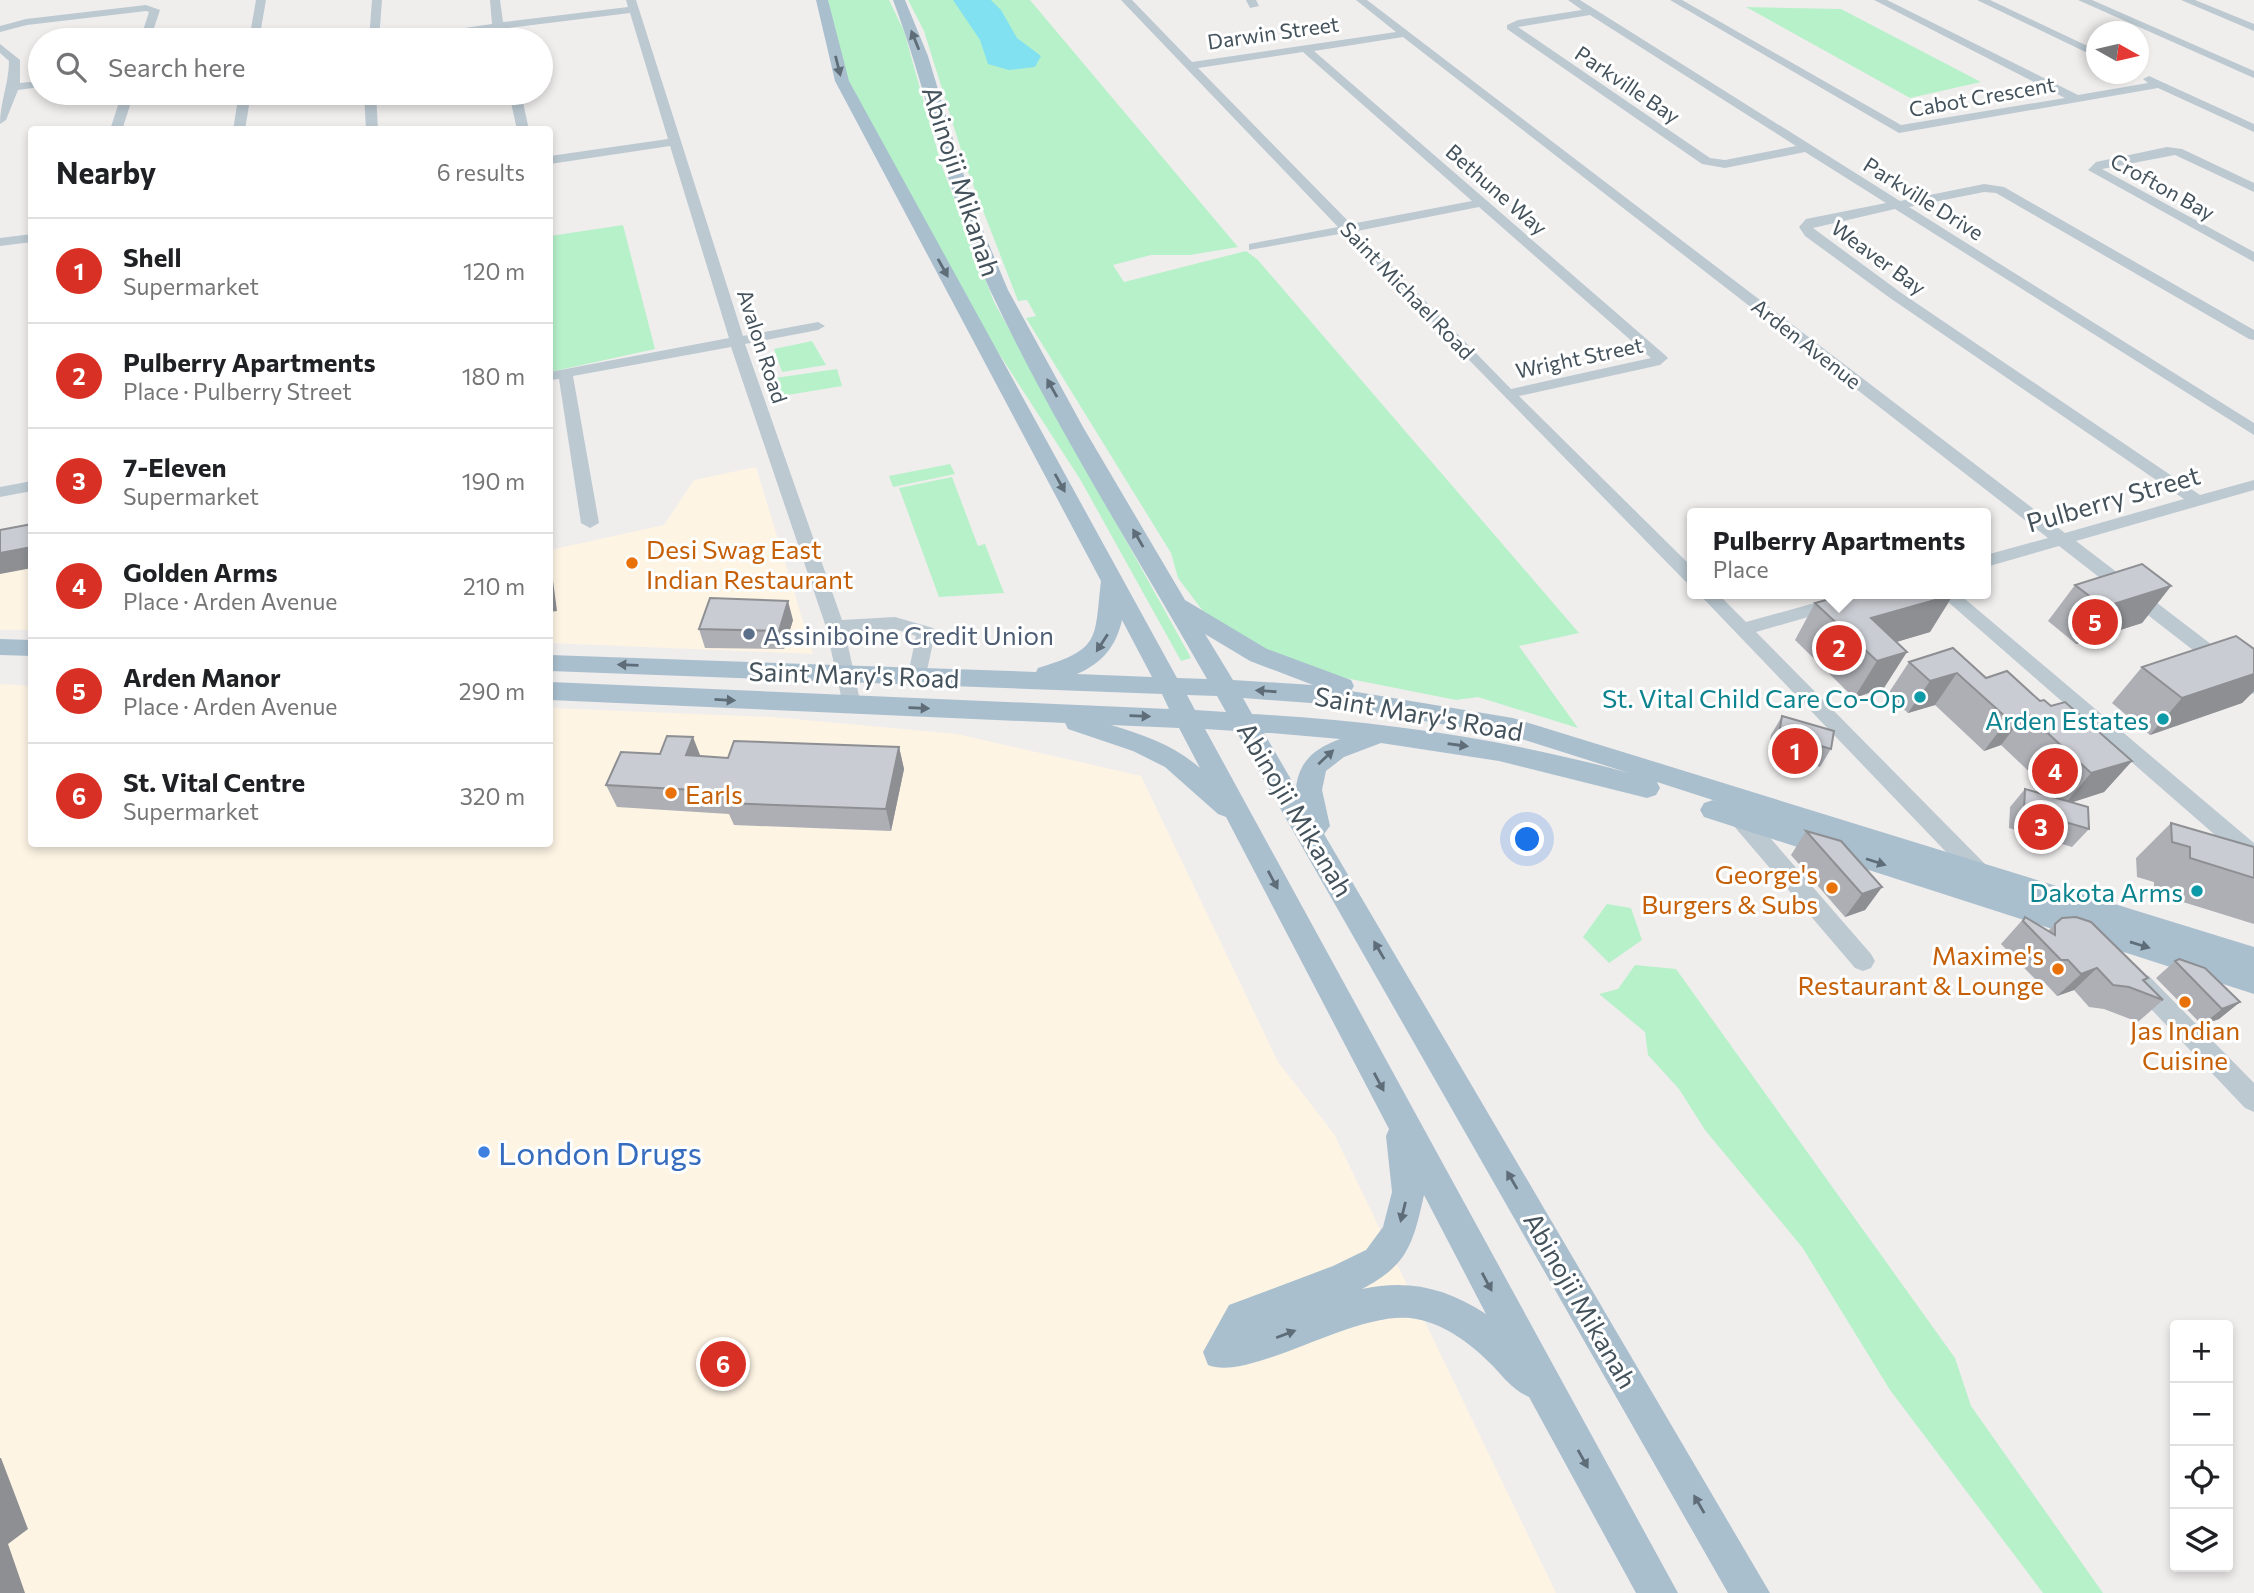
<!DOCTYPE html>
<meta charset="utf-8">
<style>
body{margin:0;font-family:Commissioner,sans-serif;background:#f6f6f6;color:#202124}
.controls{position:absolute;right:21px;bottom:21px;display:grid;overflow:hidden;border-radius:7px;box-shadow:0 4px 10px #0003}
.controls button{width:63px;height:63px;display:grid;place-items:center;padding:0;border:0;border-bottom:2px solid #e0e0e0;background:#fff;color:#202124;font:35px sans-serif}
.compass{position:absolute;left:2086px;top:21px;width:63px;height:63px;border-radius:50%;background:#fff;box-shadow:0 4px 10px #0003;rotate:98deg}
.you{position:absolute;left:1528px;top:840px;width:24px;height:24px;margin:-18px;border:5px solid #fff;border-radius:50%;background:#1a73e8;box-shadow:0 0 0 10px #1a73e833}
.badge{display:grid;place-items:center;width:46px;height:46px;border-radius:50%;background:#d93025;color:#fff;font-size:23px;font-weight:700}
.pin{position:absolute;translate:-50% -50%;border:4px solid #fff;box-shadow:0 2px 7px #0006}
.popup{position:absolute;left:1687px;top:508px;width:304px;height:91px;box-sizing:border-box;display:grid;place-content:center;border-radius:7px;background:#fff;filter:drop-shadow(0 2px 5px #0005);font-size:23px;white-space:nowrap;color:#757577}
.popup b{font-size:26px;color:#202124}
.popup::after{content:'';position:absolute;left:50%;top:100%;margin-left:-14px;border:14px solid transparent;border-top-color:#fff}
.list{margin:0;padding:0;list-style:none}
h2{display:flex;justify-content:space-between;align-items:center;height:91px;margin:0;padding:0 28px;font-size:30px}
h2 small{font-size:23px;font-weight:400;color:#757577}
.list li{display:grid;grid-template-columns:46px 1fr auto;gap:21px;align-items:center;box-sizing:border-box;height:105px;padding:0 28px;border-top:2px solid #e0e0e0}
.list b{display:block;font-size:26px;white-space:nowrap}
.list p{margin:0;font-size:23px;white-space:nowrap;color:#757577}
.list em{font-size:23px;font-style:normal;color:#757577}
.icon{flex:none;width:38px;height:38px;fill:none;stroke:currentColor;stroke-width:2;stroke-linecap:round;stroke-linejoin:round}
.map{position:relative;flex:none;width:2254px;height:1593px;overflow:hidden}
.search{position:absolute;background:#fff;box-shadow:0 4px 10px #0003;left:28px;top:28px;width:525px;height:77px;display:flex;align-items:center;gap:18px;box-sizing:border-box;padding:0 24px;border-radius:38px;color:#757577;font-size:26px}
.panel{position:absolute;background:#fff;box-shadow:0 4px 10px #0003;left:28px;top:126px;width:525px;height:721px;border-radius:7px}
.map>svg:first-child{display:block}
.commercial{fill:#fdf4e4}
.green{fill:#b7f1ca}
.water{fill:#81e1f1}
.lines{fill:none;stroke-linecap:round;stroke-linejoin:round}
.minor{fill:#bcc9d1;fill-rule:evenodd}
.major{fill:#aabfce;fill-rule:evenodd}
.wall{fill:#adafb5}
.shaded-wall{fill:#8d8f93}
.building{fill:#c9ccd2;stroke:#8d8f93;stroke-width:2}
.oneway{fill:#5e6d78}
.food-dot{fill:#e8710a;stroke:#fff;stroke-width:2.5}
.service-dot{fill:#5c6f8a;stroke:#fff;stroke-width:2.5}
.culture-dot{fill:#0f9aa8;stroke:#fff;stroke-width:2.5}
.shop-dot{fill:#3f7fe0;stroke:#fff;stroke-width:2.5}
.labels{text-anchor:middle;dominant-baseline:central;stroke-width:6;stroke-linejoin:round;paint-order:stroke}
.far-street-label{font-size:21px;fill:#44525c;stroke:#fff}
.street-label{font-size:26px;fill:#44525c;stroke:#fff}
.food-label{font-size:26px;fill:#c56008;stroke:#fff;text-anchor:start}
.service-label{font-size:26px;fill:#4e5e75;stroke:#fff;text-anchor:start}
.culture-label{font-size:26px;fill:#0d838f;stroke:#fff;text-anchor:end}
.near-shop-label{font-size:32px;fill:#366cbe;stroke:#fff;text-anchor:start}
</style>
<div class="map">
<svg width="2254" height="1593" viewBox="0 0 2254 1593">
<rect width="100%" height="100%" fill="#f0eded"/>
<path class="commercial" d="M 756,467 L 813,654 L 550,643 L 550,550 L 664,525 L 694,480 Z
M 31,545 L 31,630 L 0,630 L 0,551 Z
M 0,684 L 31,686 L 32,844 L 550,844 L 550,708 L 773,717 L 957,734 L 1141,776 L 1278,1062 L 1334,1134 L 1556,1593 L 0,1593 Z"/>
<path class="green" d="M 827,0 L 889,0 L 904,31 L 941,164 L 994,302 L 1191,658 L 1181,661 L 1080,479 L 983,329 L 847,81 Z
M 908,0 L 1030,0 L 1238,247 L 1190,255 L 1151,255 L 1113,265 L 1124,282 L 1246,251 L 1257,259 L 1579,633 L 1519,646 L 1578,728 L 1478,697 L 1456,700 L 1310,671 L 1212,623 L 1178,578 L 1171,553 L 1026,318 L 1036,316 L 1027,300 L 1018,301 L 967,169 L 924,31 Z
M 1746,7 L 1841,9 L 1981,82 L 1910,98 Z
M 623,225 L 655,349 L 550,372 L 550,236 Z
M 812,341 L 826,365 L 782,372 L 774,349 Z
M 837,369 L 842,386 L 782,396 L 775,378 Z
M 950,464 L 955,474 L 893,487 L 889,476 Z
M 952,477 L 978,546 L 985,544 L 1004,593 L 939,597 L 899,488 Z
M 1607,904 L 1631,908 L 1642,940 L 1609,963 L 1583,937 Z
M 1635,965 L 1676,969 L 1955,1358 L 1971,1406 L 2103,1593 L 2043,1593 L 1890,1390 L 1802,1247 L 1705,1130 L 1679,1089 L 1648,1055 L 1645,1032 L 1599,994 L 1618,989 Z"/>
<path class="water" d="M 953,0 L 991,0 L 1001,10 L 1017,38 L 1041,56 L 1035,67 L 1009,70 L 988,64 L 980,40 Z"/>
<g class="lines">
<path class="minor" d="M 256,0 L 266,0 L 259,40 L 249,40 Z
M 372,0 L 382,0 L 379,40 L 369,40 Z
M 490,0 L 500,0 L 503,22 L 628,7 L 626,0 L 636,0 L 743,336 L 818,322 L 825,326 L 818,330 L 745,344 L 842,620 L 895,617 L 933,628 L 935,633 L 925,680 L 911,680 L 908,675 L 916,636 L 895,629 L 845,632 L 861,705 L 858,710 L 844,710 L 826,627 L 731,347 L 573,376 L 599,523 L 590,528 L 581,523 L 559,379 L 550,380 L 550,372 L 729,338 L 670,146 L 550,164 L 550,156 L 668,139 L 630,13 L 411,40 L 383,40 L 492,24 Z
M 1121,0 L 1132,0 L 1192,62 L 1396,32 L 1356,0 L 1367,0 L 2065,533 L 2184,499 L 1890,298 L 1805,236 L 1799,227 L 1806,219 L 1886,203 L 1805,152 L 1725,168 L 1702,164 L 1507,29 L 1507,25 L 1518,20 L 1582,10 L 1568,0 L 1580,0 L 1900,201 L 1984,184 L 2004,187 L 2254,330 L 2254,340 L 2249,339 L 1996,193 L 1984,192 L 1909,207 L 2254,423 L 2254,435 L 1895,209 L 1813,228 L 1900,292 L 2200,495 L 2254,480 L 2254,490 L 2076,541 L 2254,677 L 2254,694 L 2247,692 L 2059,546 L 1986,567 L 1986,555 L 2048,538 L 1403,37 L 1314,51 L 1665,355 L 1668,358 L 1660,365 L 1519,396 L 1692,567 L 1692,584 L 1686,582 L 1345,233 L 1249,250 L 1249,244 L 1338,227 ZM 1590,15 L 1796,146 L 1725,160 L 1710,158 L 1518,27 ZM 1303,52 L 1472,201 L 1351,224 L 1198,68 ZM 1479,207 L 1651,358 L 1511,389 L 1357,231 Z
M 1246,0 L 1256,0 L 1259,6 L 1250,8 Z
M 1670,0 L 1682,0 L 1901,125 L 2065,98 L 1874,0 L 1887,0 L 2078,95 L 2148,83 L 2143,79 L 2149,76 L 2254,124 L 2254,132 L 2158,88 L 1899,133 Z
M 1977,0 L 1990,0 L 2096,50 L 2096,57 Z
M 2078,0 L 2092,0 L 2254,71 L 2254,78 Z
M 2181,0 L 2195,0 L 2254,24 L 2254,31 Z
M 146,5 L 160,10 L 150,40 L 140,40 L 149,12 L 146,11 L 27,25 L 0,32 L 0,26 L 26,19 Z
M 0,44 L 20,60 L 20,83 L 40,81 L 40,87 L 18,90 L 6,120 L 0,124 C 0,102 9,83 9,61 L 0,53 Z
M 122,93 L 134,93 L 122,130 L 110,130 Z
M 239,93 L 251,93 L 245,130 L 233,130 Z
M 364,93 L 376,93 L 378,130 L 366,130 Z
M 509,93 L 521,93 L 529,130 L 517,130 Z
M 2167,147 L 2182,149 L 2254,183 L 2254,192 L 2175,155 L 2102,169 L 2254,252 L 2254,262 L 2088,170 L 2096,162 Z
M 32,234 L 32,242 L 0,246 L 0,238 Z
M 32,481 L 32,491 L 0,497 L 0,487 Z
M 1699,594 L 1718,594 L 1746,622 L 1847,594 L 1877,594 L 1874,598 L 1756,632 L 1988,867 L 1993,881 L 1990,887 L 1982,890 L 1974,887 L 1970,877 Z
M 1939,594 L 1959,594 L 2254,843 L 2254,865 L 2246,862 Z
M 1741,801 L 1748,803 L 1752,817 L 1871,954 L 1875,961 L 1871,968 L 1863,971 L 1855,968 L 1733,825 L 1730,819 L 1734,803 Z
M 2141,973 L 2149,976 L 2254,1083 L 2254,1112 L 2245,1108 L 2133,990 L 2129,983 L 2133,976 Z"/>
<path class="major" d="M 816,0 L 828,0 L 849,81 L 1177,678 L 1207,679 C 1134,551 1053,424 990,290 C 947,198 929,95 893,0 L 905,0 L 928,56 L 974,209 L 1008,290 L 1083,427 L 1185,600 L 1267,649 L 1351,680 L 1354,686 L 1351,691 L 1513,718 L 2254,947 L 2254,994 L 1704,817 L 1700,810 L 1704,803 L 1713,800 L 1722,803 L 1657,782 L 1660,788 L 1656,795 L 1647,798 L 1499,761 L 1381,743 L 1344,757 L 1326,771 L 1322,790 L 1330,826 L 1324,834 L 1770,1593 L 1728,1593 L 1236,731 L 1205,729 L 1678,1593 L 1636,1593 L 1529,1397 C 1513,1390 1504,1378 1493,1366 C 1470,1343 1443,1322 1410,1318 C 1351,1312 1250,1382 1208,1365 L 1203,1352 L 1229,1305 L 1333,1266 L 1366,1250 L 1383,1227 L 1392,1192 L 1386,1136 L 1389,1129 L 1226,817 L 1218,814 L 1165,767 L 1133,751 L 1068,729 L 1065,723 L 550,700 L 550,682 L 1169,709 L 1162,694 L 550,671 L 550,655 L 1036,672 L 1038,668 C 1102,649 1094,639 1101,581 L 835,81 ZM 1122,620 L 1152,677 L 1077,674 C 1102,663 1116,647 1122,620 ZM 1205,634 L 1250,661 L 1313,685 L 1233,680 ZM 1187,695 L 1217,696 L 1226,712 L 1195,710 ZM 1243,698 L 1324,704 L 1512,736 L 1629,773 C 1506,739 1380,721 1252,714 ZM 1111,725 L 1179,728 L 1200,768 C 1174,745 1144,735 1111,725 ZM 1264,733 L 1271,733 L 1340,739 C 1316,748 1299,760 1296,788 ZM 1424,1195 L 1486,1314 C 1446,1288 1409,1279 1362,1289 C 1408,1265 1413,1244 1424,1195 Z
M 0,639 L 32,640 L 32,656 L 0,655 Z"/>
</g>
<path class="wall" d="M 2075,585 L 2171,586 L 2142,623 L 2076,644 L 2048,621 Z
M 1953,595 L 1930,632 L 1896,642 L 1884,688 L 1854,698 L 1795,640 L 1815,603 Z
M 793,620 L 784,649 L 705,648 L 699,629 Z
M 2254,649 L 2254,691 L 2242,703 L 2150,735 L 2112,703 L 2142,667 Z
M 1909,662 L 1986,678 L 2040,701 L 2051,706 L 2132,761 L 2104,792 L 2072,802 L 2089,829 L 2072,847 L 2009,828 L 2010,807 L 2025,789 L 2057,798 L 2001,745 L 1984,751 L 1935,705 L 1908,713 L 1888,694 Z
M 1782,716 L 1831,749 L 1820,767 L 1768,752 L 1771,735 Z
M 899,747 L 904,769 L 891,831 L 734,825 L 729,814 L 617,807 L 606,785 L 700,756 L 728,758 Z
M 2171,823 L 2254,847 L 2254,924 L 2154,893 L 2154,882 L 2137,877 L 2136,858 Z
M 1806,831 L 1882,887 L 1865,910 L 1845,917 L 1791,855 Z
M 2025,917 L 2048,931 L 2055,924 L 2148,978 L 2145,981 L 2163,1000 L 2138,1022 L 2104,1009 L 2089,1007 L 2074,990 L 2057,996 L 2045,983 L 2038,982 L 2001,944 Z
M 2175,961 L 2240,1002 L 2219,1019 L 2202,1025 L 2156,978 Z"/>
<path class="shaded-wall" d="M 32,547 L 32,568 L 0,574 L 0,553 Z
M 550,567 L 552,573 L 557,611 L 550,612 Z
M 2171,586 L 2142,623 L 2076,644 L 2104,607 Z
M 1953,595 L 1930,632 L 1866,651 L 1871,618 Z
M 788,601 L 793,620 L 784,649 L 779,631 Z
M 1907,652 L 1884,688 L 1854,698 L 1877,661 Z
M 1957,673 L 1935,705 L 1908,713 L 1930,681 Z
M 2254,674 L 2254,691 L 2242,703 L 2150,735 L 2182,698 Z
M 2026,713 L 2001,745 L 1984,751 L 2008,719 Z
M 693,737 L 702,760 L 686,755 Z
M 899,747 L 904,769 L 891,831 L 886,809 Z
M 2132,761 L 2104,792 L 2064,805 L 2091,773 Z
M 1882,887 L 1865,910 L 1845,917 L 1862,894 Z
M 2097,968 L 2074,990 L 2057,996 L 2081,974 Z
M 2240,1002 L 2219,1019 L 2202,1025 L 2222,1009 Z
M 0,1458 L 1,1458 L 28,1529 L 8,1544 L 25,1593 L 0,1593 Z"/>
<path class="building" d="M 32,524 L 32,547 L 0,553 L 0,530 Z
M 2142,564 L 2171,586 L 2104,607 L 2075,585 Z
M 1849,594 L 1952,594 L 1953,595 L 1871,618 L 1907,652 L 1877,661 L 1815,603 Z
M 710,598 L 788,601 L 779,631 L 699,629 Z
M 2236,636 L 2254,649 L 2254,674 L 2182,698 L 2142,667 Z
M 1953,648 L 1986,678 L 2007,671 L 2040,701 L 2044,700 L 2051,706 L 2065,702 L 2132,761 L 2091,773 L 2026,713 L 2008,719 L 1957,673 L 1930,681 L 1909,662 Z
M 1782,716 L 1834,731 L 1831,749 L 1779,734 Z
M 667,736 L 693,737 L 686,755 L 728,758 L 734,741 L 899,747 L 886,809 L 725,803 L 729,792 L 606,785 L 621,752 L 660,754 Z
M 2025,789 L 2088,807 L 2089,829 L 2024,810 Z
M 2171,823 L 2254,847 L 2254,878 L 2190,858 L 2190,847 L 2172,842 Z
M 1806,831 L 1841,841 L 1882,887 L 1862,894 Z
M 2025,917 L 2055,935 L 2055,924 L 2062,918 L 2076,917 L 2091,922 L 2148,978 L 2143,980 L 2163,1000 L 2129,987 L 2113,985 L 2097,968 L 2081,974 L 2068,960 L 2061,960 L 2023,921 Z
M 2179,959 L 2205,968 L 2240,1002 L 2222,1009 L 2175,961 Z"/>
<defs><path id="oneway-solid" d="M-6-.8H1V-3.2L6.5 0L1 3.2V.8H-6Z" transform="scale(1.75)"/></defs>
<g class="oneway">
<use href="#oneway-solid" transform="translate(915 40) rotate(-112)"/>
<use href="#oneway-solid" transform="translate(838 66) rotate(76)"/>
<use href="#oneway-solid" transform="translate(943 268) rotate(61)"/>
<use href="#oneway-solid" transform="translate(1052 388) rotate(-119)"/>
<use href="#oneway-solid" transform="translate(1060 483) rotate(61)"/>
<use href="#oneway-solid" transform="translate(1138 538) rotate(-120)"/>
<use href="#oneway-solid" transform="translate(1102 643) rotate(123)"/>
<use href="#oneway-solid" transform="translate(628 665) rotate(-178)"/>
<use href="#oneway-solid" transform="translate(1266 691) rotate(-176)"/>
<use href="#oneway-solid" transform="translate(725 700) rotate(3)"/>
<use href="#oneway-solid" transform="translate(919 708) rotate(2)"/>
<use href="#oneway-solid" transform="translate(1140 716) rotate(2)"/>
<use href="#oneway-solid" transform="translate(1458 745) rotate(8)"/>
<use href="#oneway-solid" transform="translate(1326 757) rotate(-43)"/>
<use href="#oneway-solid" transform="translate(1876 862) rotate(18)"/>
<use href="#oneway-solid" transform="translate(1273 880) rotate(62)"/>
<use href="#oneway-solid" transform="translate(2140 945) rotate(17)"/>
<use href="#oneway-solid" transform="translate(1379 950) rotate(-120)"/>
<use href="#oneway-solid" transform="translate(1379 1082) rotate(62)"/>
<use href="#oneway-solid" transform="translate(1512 1180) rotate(-120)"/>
<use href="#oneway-solid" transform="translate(1403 1212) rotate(104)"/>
<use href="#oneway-solid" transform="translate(1487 1282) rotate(62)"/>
<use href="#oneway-solid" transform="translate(1286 1334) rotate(-21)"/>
<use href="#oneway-solid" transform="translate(1583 1459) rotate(61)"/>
<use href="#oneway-solid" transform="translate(1699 1504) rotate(-120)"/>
</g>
<g class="food-dot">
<circle cx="632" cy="563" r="7"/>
<circle cx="671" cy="793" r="7"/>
<circle cx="1832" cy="888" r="7"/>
<circle cx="2058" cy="969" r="7"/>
<circle cx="2185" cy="1002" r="7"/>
</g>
<circle class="service-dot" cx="749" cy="634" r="7"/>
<g class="culture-dot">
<circle cx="1920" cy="697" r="7"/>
<circle cx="2163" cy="719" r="7"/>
<circle cx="2197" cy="891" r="7"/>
</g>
<circle class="shop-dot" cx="484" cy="1152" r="7"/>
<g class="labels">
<g class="far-street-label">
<text transform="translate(1273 32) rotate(-8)">Darwin Street</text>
<text transform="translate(1628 84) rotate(34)">Parkville Bay</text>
<text transform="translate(1982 96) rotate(-10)">Cabot Crescent</text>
<text transform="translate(2163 186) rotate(29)">Crofton Bay</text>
<text transform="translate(1497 189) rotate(41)">Bethune Way</text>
<text transform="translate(1924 198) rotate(32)">Parkville Drive</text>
<text transform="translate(1879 257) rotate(36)">Weaver Bay</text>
<text transform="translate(1408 290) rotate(46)">Saint Michael Road</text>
<text transform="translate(1807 343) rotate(38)">Arden Avenue</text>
<text transform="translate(763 346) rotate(72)">Avalon Road</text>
<text transform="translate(1579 357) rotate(-12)">Wright Street</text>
</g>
<g class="street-label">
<text transform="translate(962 181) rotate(72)">Abinojii Mikanah</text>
<text transform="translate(2113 498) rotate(-16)">Pulberry Street</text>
<text transform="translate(854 674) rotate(2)">Saint Mary's Road</text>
<text transform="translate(1419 713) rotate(10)">Saint Mary's Road</text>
<text transform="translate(1296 809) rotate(59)">Abinojii Mikanah</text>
<text transform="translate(1581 1300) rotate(60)">Abinojii Mikanah</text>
</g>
<g class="food-label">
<text x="646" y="548">Desi Swag East<tspan x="646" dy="30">Indian Restaurant</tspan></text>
<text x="685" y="793">Earls</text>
<text x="1818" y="873" text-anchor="end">George's<tspan x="1818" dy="30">Burgers &amp; Subs</tspan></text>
<text x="2044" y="954" text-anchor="end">Maxime's<tspan x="2044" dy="30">Restaurant &amp; Lounge</tspan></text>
<text x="2185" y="1029" text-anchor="middle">Jas Indian<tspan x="2185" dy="30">Cuisine</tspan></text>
</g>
<g class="service-label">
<text x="763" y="634">Assiniboine Credit Union</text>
</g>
<g class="culture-label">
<text x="1906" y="697">St. Vital Child Care Co-Op</text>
<text x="2149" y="719">Arden Estates</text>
<text x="2183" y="891">Dakota Arms</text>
</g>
<g class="near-shop-label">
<text x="498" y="1152">London Drugs</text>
</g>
</g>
</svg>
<div class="controls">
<button>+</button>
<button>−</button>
<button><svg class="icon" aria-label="locate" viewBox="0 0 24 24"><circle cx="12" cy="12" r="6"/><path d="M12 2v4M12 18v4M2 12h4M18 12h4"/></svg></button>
<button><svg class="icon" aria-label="layers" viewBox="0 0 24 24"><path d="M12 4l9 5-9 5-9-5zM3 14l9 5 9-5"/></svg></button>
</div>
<svg class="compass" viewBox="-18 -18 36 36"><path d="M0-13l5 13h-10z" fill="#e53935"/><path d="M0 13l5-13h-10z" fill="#757577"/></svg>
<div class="you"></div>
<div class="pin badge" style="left:1795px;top:751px">1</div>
<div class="pin badge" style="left:1839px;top:648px">2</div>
<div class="popup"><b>Pulberry Apartments</b>Place</div>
<div class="pin badge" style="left:2041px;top:827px">3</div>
<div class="pin badge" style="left:2055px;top:771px">4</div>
<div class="pin badge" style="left:2095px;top:622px">5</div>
<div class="pin badge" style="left:723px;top:1364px">6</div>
<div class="search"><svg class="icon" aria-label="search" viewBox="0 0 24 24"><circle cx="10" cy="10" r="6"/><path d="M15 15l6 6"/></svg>Search here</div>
<section class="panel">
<h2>Nearby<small>6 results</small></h2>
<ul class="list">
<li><span class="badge">1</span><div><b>Shell</b><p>Supermarket</p></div><em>120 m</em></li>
<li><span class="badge">2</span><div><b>Pulberry Apartments</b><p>Place · Pulberry Street</p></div><em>180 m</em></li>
<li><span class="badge">3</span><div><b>7-Eleven</b><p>Supermarket</p></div><em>190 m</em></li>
<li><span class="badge">4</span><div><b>Golden Arms</b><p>Place · Arden Avenue</p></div><em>210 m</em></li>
<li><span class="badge">5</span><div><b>Arden Manor</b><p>Place · Arden Avenue</p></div><em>290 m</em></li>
<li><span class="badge">6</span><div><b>St. Vital Centre</b><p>Supermarket</p></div><em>320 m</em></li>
</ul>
</section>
</div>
